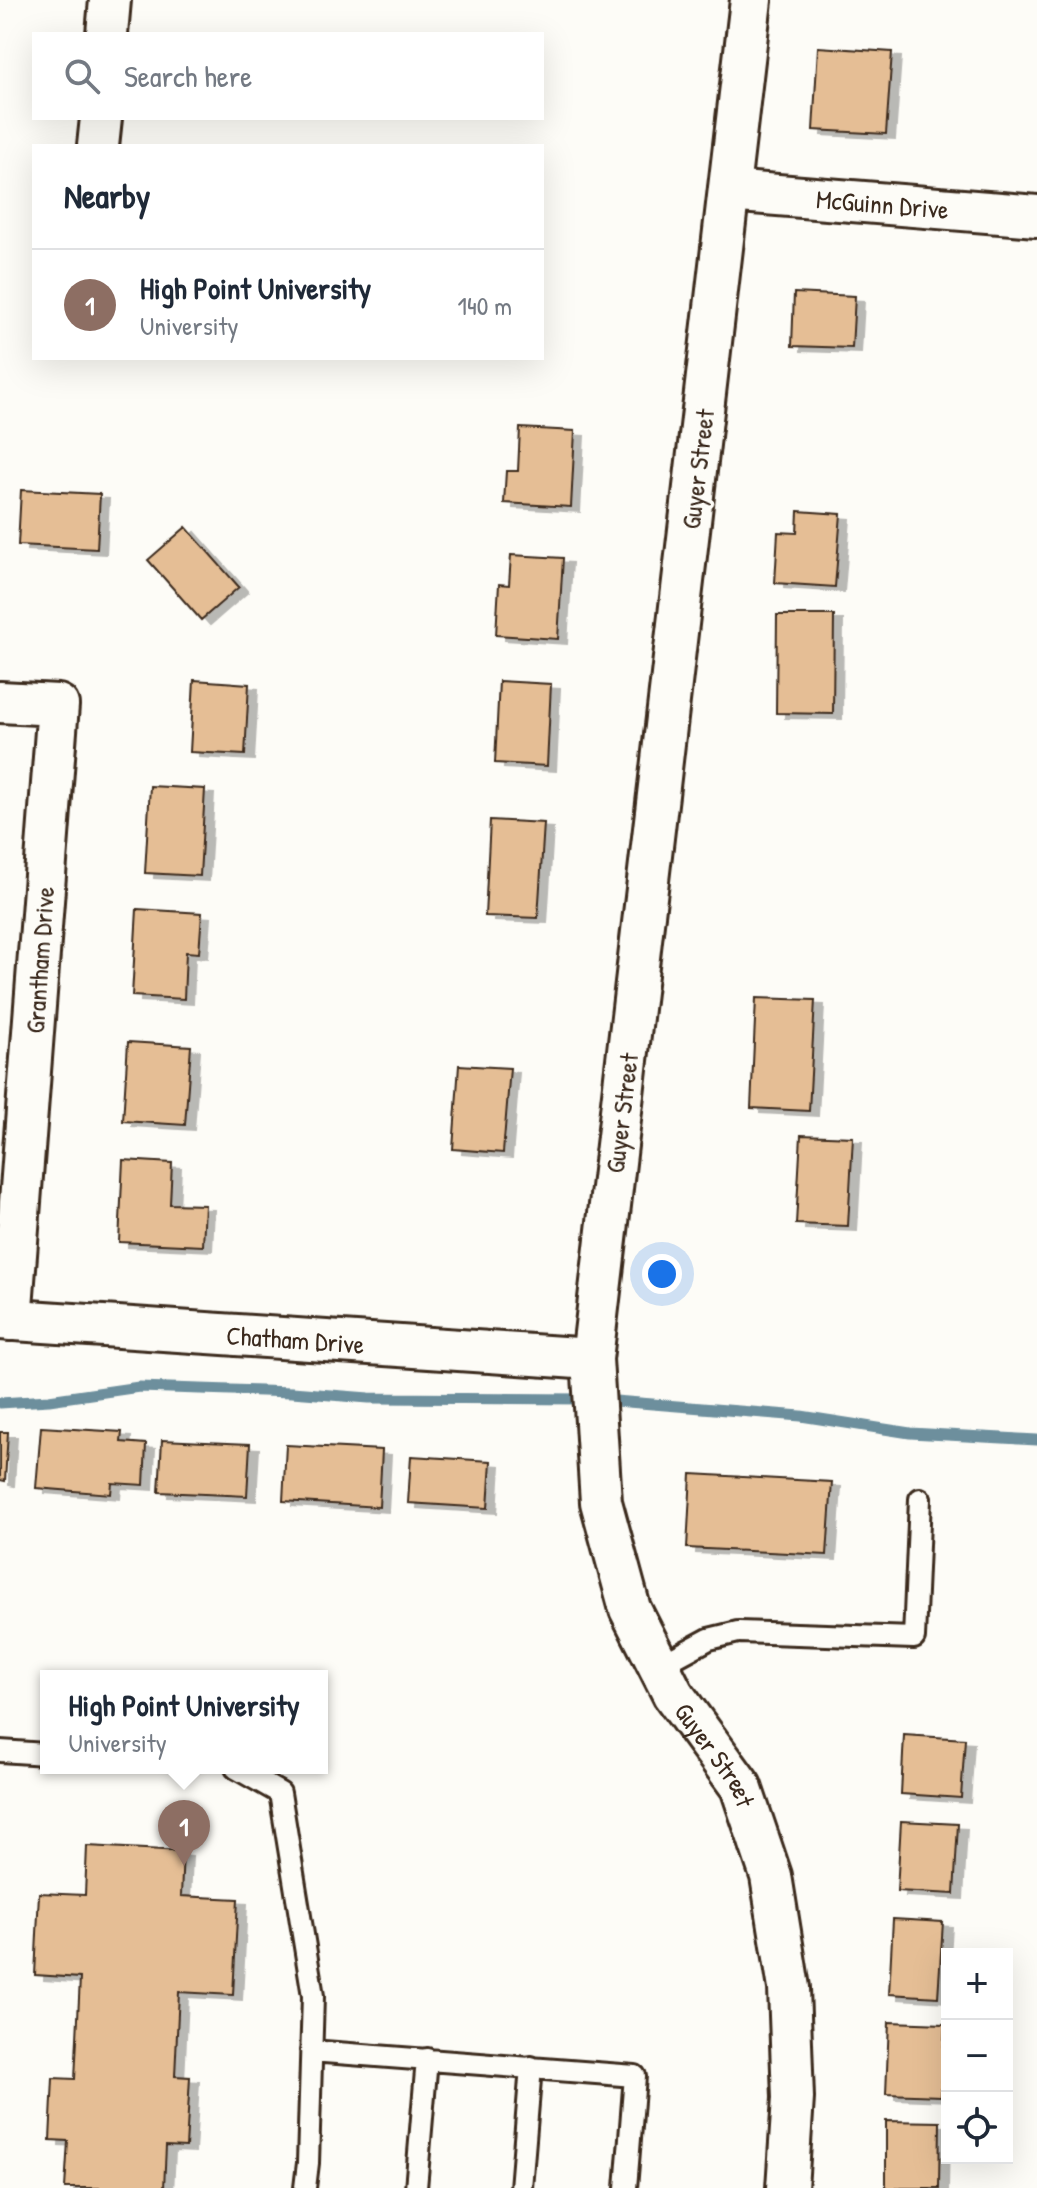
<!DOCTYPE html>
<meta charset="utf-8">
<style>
body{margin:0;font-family:"Patrick Hand",sans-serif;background:#f6f6f7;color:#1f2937}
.controls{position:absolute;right:24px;bottom:24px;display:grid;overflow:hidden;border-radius:0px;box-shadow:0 8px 32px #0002}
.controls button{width:72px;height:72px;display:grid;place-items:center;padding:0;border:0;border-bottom:2px solid #e0e1e3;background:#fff;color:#1f2937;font:40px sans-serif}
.you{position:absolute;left:662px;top:1274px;width:28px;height:28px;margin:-20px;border:6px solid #fff;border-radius:50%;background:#1a73e8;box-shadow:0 0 0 12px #1a73e833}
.badge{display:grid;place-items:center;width:52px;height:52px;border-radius:50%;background:#ea580c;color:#fff;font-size:26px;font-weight:700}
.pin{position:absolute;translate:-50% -66px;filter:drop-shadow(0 2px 4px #0008)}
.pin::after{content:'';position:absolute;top:42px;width:28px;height:24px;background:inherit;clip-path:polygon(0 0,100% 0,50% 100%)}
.popup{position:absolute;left:40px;top:1670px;width:288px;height:104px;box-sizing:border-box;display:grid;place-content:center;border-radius:0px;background:#fff;filter:drop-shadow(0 2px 6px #0005);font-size:26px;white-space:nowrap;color:#747a83}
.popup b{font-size:30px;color:#1f2937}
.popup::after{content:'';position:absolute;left:50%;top:100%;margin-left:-16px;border:16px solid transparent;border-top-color:#fff}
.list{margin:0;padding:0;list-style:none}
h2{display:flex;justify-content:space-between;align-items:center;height:104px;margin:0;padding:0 32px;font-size:34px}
h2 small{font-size:26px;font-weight:400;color:#747a83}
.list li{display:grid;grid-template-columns:52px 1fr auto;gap:24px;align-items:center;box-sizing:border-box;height:112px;padding:0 32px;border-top:2px solid #e0e1e3}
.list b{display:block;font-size:30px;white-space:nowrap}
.list p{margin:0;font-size:26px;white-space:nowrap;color:#747a83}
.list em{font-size:26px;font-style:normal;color:#747a83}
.icon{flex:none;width:44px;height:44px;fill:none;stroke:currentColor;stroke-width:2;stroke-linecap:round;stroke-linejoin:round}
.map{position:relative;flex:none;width:1037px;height:2188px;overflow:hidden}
.search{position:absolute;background:#fff;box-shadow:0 8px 32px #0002;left:32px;top:32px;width:512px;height:88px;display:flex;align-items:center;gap:20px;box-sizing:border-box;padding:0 28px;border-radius:0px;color:#747a83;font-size:30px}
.panel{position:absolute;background:#fff;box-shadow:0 8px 32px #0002;left:32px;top:144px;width:512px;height:216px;border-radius:0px}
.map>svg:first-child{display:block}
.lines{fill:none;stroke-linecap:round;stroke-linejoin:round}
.stream{stroke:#6d8f9d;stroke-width:11}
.building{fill:#e5be95;stroke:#3b2a1e;stroke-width:2;filter:url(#shadow)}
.lane-casing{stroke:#3b2a1e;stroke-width:26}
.street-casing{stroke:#3b2a1e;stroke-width:46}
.lane{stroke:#fdfcf7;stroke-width:20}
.street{stroke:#fdfcf7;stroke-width:40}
.labels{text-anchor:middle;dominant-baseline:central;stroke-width:7;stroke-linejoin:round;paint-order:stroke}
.street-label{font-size:26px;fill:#3b2a1e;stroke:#fdfcf7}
</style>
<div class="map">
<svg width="1037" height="2188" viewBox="0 0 1037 2188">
<defs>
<filter id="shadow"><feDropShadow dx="9" dy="5" stdDeviation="0" flood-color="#0004"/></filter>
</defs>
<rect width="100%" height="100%" fill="#fdfcf7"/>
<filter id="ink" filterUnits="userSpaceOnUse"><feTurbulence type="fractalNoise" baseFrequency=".0125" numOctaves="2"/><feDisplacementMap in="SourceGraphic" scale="16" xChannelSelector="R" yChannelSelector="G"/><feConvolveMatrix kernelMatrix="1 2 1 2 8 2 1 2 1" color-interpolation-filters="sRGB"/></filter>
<g filter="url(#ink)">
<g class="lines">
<path class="stream" d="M 603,1400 L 801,1416 L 910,1433 L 1037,1440
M 0,1403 L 49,1400 L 139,1387 L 292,1392 L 369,1398 L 586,1399"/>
</g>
<path class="building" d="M 818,47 L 892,52 L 886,134 L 813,130 Z
M 794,293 L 855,296 L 852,348 L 792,346 Z
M 520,428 L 575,431 L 571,507 L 504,503 L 506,471 L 518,471 Z
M 21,490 L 100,494 L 97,549 L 18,545 Z
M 798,511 L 841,514 L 835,587 L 775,583 L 778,532 L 797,533 Z
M 186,527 L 239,587 L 201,620 L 148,560 Z
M 511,555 L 563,558 L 558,639 L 496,635 L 499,584 L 509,585 Z
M 777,615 L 834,615 L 833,714 L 776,713 Z
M 194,680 L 249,684 L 245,755 L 190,752 Z
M 499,681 L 551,684 L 547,766 L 495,763 Z
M 150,786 L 205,789 L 200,876 L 145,873 Z
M 490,820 L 544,823 L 538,918 L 485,916 Z
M 137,909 L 202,913 L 199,953 L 186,952 L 184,999 L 132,996 Z
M 756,998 L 815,1000 L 809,1111 L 751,1108 Z
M 128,1042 L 191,1046 L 185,1125 L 123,1121 Z
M 459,1065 L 510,1068 L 503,1153 L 453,1149 Z
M 801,1135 L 853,1137 L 848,1226 L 796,1224 Z
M 123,1160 L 172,1163 L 170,1204 L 205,1205 L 203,1246 L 119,1242 Z
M 41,1427 L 122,1432 L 121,1442 L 146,1444 L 144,1485 L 112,1483 L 111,1494 L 36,1488 Z
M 0,1432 L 8,1432 L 5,1481 L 0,1480 Z
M 162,1440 L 250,1444 L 247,1496 L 159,1492 Z
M 286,1445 L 382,1450 L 379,1507 L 283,1501 Z
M 411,1456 L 491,1461 L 488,1508 L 408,1503 Z
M 691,1474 L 832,1482 L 827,1555 L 687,1548 Z
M 904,1735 L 965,1739 L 961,1798 L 901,1794 Z
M 901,1821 L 958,1824 L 954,1894 L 897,1891 Z
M 87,1846 L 183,1851 L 181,1896 L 238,1899 L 233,1995 L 179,1992 L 175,2076 L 190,2077 L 186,2147 L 166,2146 L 164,2188 L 65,2188 L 68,2141 L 50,2140 L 53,2078 L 75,2079 L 80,1978 L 35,1975 L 39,1893 L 85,1895 Z
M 893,1919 L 943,1922 L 938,1997 L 889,1994 Z
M 889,2022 L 945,2024 L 941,2096 L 886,2094 Z
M 886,2121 L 940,2122 L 939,2188 L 886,2188 Z"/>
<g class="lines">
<g class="lane-casing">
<path id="lane" d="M 659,1666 L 709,1639 L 738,1632 L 914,1638 L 920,1499
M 0,1751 L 46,1754
M 236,1768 L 280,1793 L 313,1996 L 308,2163 L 305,2188
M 311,2051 L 635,2076 L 626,2188
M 416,2188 L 427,2059
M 521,2188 L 531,2067"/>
</g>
<g class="street-casing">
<g id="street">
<path id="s1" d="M 751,0 L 592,1359 L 601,1502 L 630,1609 L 673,1694 L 741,1787 L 771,1876 L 789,1988 L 793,2098 L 787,2188"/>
<path d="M 107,34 L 110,0"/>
<path d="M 98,146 L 101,118"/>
<path id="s2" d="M 729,191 L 1037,216"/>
<path d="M 0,702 L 58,705 L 11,1320"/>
<path id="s3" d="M 0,1319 L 592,1359"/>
</g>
</g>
<use href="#lane" class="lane"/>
<use href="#street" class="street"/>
</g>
</g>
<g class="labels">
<g class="street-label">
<text stroke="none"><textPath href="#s2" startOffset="154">McGuinn Drive</textPath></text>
<text transform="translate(697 469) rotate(-83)">Guyer Street</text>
<text transform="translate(39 960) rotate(-86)">Grantham Drive</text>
<text transform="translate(621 1113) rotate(-83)">Guyer Street</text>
<text stroke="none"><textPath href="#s3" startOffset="296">Chatham Drive</textPath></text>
<text stroke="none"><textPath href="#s1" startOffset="1792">Guyer Street</textPath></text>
</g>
</g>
</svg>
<div class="controls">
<button>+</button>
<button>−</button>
<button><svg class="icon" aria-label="locate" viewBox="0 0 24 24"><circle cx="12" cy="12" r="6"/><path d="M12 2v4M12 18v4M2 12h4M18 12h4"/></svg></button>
</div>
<div class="you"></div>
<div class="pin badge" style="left:184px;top:1866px;background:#8d6e63">1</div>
<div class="popup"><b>High Point University</b>University</div>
<div class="search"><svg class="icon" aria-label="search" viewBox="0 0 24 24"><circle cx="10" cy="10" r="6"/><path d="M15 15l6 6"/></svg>Search here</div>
<section class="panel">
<h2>Nearby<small></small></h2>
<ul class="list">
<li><span class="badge" style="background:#8d6e63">1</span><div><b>High Point University</b><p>University</p></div><em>140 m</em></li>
</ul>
</section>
</div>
